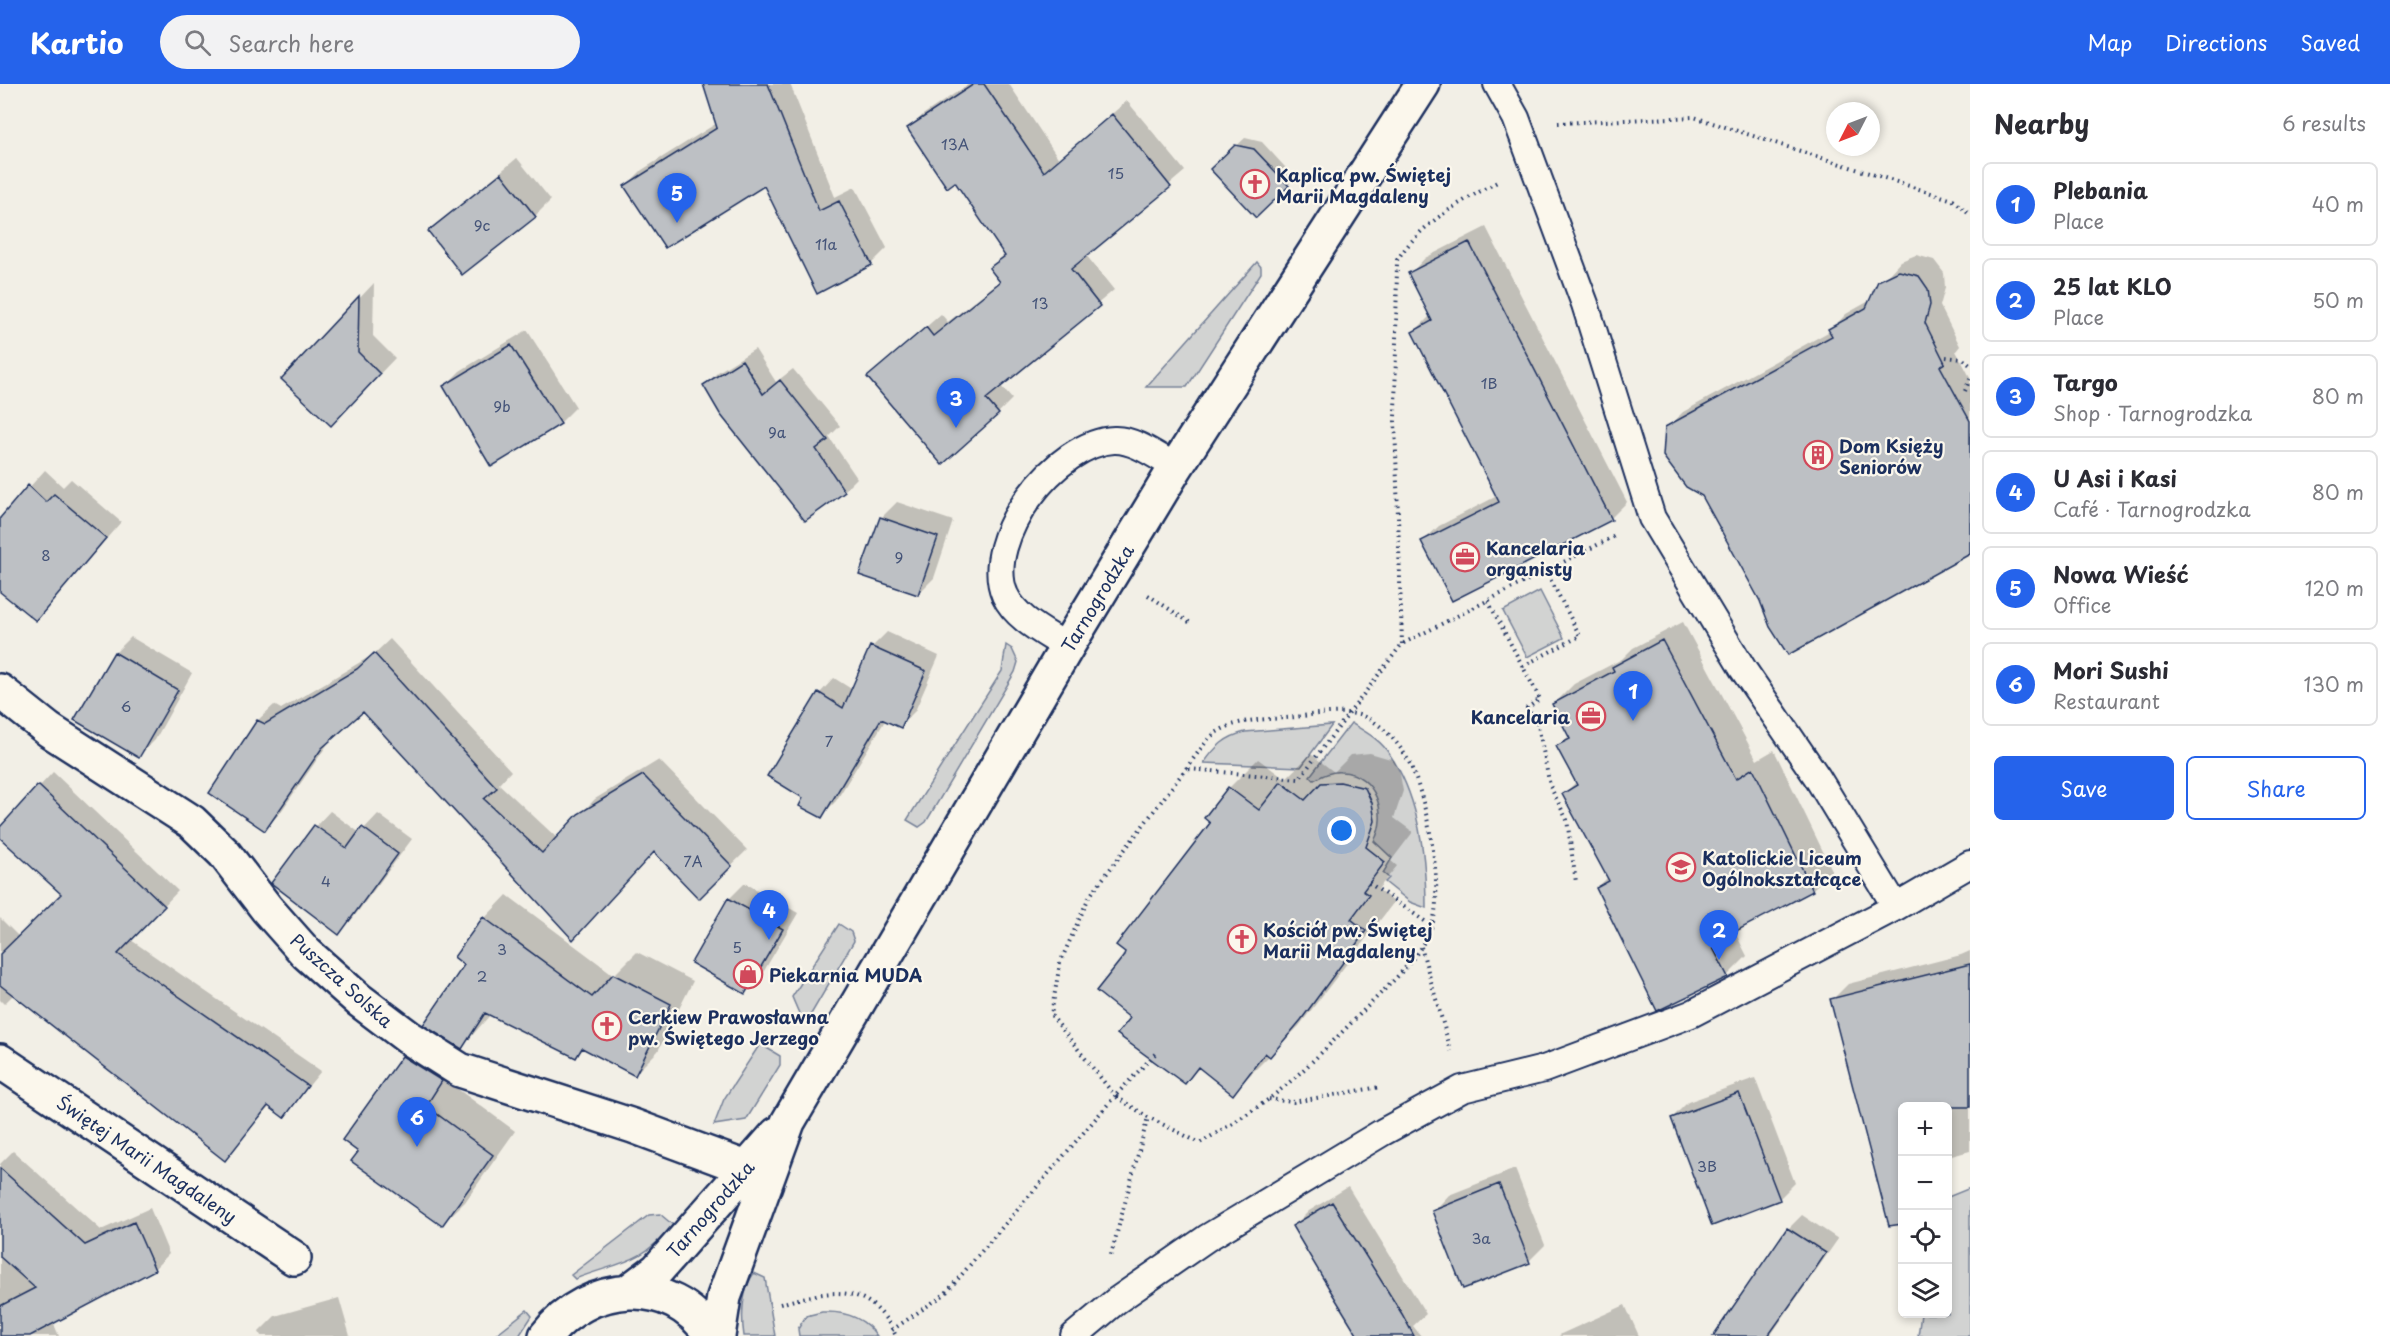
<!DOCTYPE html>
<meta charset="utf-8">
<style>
body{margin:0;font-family:"Playpen Sans",sans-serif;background:#f2f2f3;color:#2b2b33}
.controls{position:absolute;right:18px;bottom:18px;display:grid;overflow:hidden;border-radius:9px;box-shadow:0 3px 9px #0003}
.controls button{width:54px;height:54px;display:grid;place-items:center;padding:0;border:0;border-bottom:2px solid #e1e1e2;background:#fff;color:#2b2b33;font:30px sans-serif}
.compass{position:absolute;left:1826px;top:18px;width:54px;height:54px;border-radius:50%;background:#fff;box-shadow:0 3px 9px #0003;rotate:228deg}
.you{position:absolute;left:1342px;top:747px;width:21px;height:21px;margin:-15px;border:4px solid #fff;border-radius:50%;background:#1a73e8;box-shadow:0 0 0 9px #1a73e833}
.badge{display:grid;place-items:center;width:39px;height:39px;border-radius:50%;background:#2563eb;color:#fff;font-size:20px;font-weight:700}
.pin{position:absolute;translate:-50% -50px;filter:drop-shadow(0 2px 3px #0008)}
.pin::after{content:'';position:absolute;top:32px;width:21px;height:18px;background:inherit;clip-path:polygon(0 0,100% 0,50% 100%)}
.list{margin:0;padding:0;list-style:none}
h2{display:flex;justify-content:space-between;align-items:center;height:78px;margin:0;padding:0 24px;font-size:26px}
h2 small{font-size:20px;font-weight:400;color:#7c7c81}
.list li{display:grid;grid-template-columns:39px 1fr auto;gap:18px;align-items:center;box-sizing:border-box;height:84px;margin:0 12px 12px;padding:0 12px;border:2px solid #e1e1e2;border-radius:9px}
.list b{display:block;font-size:22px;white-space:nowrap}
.list p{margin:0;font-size:20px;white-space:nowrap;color:#7c7c81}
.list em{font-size:20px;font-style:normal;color:#7c7c81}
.actions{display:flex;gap:12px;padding:18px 24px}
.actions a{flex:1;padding:14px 0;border:2px solid #2563eb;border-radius:9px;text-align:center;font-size:21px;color:#2563eb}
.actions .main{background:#2563eb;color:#fff}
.icon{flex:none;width:33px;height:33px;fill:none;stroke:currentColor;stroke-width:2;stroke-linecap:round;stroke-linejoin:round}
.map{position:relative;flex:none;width:1970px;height:1252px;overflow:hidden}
header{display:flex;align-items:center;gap:36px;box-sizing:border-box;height:84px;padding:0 30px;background:#2563eb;color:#fff}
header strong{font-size:28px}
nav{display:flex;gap:33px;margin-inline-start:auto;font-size:21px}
.search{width:420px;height:54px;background:#f2f2f3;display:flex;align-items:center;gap:15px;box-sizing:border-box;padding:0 21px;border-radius:33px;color:#7c7c81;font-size:22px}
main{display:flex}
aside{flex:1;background:#fff}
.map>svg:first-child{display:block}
.green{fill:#d2d3d2;stroke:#768198;stroke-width:1.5}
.shadow{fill:#0003}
.building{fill:#bdc0c4;stroke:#1b2f5e;stroke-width:1.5}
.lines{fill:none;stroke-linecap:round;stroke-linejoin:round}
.service-casing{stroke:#1b2f5e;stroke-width:30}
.minor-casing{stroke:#1b2f5e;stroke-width:38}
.tertiary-casing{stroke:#1b2f5e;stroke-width:38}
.path{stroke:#1b2f5e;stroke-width:4;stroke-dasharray:1.5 4.5;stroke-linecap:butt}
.service{stroke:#fbf7ec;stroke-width:26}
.minor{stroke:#fbf7ec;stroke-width:33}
.tertiary{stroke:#fbf7ec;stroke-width:33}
.labels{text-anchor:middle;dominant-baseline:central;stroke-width:4.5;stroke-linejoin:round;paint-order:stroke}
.number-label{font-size:15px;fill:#445378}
.poi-label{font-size:18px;font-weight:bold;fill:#1b2f5e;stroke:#fbf7ec;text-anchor:start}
.street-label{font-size:18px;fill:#1b2f5e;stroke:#fbf7ec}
</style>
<header>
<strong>Kartio</strong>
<div class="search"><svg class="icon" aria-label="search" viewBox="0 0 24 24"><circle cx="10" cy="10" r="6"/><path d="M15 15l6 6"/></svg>Search here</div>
<nav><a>Map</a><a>Directions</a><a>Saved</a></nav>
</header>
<main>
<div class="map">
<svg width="1970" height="1252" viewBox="0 0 1970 1252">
<rect width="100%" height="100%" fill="#f2efe6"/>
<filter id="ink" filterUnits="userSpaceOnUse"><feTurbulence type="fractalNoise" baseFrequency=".0167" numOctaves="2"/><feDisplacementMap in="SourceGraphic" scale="12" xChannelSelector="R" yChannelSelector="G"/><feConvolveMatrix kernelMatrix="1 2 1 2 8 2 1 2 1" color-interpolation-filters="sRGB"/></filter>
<g filter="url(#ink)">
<path class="green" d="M 1257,178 L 1261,183 L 1261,189 L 1187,303 L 1146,303 Z
M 1540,507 L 1564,554 L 1527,573 L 1503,527 Z
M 1006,561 L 1012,565 L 1018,578 L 1015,588 L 926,738 L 919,743 L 907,736 L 1002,587 Z
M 1351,639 C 1366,648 1381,656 1390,671 C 1419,713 1426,774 1426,824 L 1410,818 L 1385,798 L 1389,794 L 1383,789 L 1392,774 L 1374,757 C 1389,731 1376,689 1341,688 C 1331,687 1322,692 1314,696 L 1310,692 Z
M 1332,641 L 1301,683 L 1204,679 C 1216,662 1225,653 1245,648 Z
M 839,840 L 851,848 L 854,857 L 807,937 L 801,934 L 792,913 Z
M 760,960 L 780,972 L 780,981 L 746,1036 L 714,1041 L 724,1015 Z
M 1970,1104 L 1970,1252 L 1918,1252 L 1921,1230 L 1948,1230 L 1948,1113 Z
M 660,1130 L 673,1141 C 641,1181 618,1178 575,1195 L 571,1191 L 649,1131 Z
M 754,1189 L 765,1194 L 775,1252 L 744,1252 C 741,1232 742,1205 754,1189 Z
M 527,1226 L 532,1232 L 519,1252 L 494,1252 Z
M 822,1228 C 843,1227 864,1233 877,1252 L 799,1252 L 798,1245 L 806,1232 Z"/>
<path class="shadow" d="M 705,0 L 790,0 L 835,113 L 855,103 L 887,164 L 871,180 L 765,100 L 626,102 L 642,86 L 717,39 Z
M 969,0 L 1009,0 L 1059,75 L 1127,17 L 1185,87 L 1086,171 L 1114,206 L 1000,301 L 1012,315 L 998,329 L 869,293 L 941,230 L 948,238 L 1001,196 L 991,184 L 1005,170 L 956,96 L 909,44 L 924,30 Z
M 1245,54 L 1262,58 L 1295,94 L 1256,132 L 1212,85 Z
M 517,74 L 551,116 L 535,132 L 430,147 Z
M 1486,143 L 1627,418 L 1611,434 L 1423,457 L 1439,442 L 1497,412 L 1414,248 L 1430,232 L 1410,190 L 1425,174 Z
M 1916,171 L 1934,176 L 1944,189 L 1945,204 L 1940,222 L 1960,262 L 1956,267 L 1970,293 L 1970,469 L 1761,516 L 1667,344 L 1683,328 L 1830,247 L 1846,230 L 1871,216 L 1875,205 L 1901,177 Z
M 374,199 L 373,252 L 395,274 L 347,324 L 283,295 Z
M 527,246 L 576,323 L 560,339 L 492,381 L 445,302 L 460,287 Z
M 755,265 L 776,298 L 793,285 L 840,342 L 829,353 L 857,394 L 844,407 L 705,301 L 718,288 Z
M 45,386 L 63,403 L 71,395 L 121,438 L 36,535 L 0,484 L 0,436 Z
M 897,418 L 953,437 L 934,494 L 918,510 L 881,434 Z
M 1683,538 L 1757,676 L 1774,666 L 1832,786 L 1812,806 L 1734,846 L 1747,872 L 1727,892 L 1597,804 L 1608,793 L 1564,710 L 1577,697 L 1558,663 L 1570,651 L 1554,620 L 1574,600 L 1622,575 L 1633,564 Z
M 887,548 L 939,572 L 915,627 L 900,642 L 886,635 L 836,717 L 821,732 L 805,713 L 820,609 L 834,594 L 853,606 L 872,563 Z
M 131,553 L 192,589 L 155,656 L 139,672 L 115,569 Z
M 390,555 L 511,687 L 499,700 L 557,754 L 595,715 L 659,676 L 747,766 L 699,813 L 655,767 L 588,838 L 363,626 L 334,651 L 280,729 L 265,745 L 211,708 L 258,636 L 274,621 L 281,625 L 374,570 Z
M 1370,669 L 1394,676 L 1400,690 L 1403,707 L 1394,734 L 1413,748 L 1391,777 L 1397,782 L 1378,805 L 1394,818 L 1299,942 L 1232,1009 L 1200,983 L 1185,999 L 1132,933 L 1124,874 L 1212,739 L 1206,734 L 1229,704 L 1258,675 L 1285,695 L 1311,670 L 1334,688 L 1351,671 Z
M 53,688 L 178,807 L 131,856 L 321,987 L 284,1032 L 270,1022 L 225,1075 L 14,910 L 4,920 L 0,916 L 0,834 L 19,853 L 63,810 L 0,752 L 0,745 Z
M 330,727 L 360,749 L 378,730 L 412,755 L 353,834 L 339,849 L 273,799 L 316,742 Z
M 745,799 L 798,829 L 761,892 L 745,908 L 693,878 L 729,815 Z
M 507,811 L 614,891 L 637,868 L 693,897 L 658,967 L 635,990 L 585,964 L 576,972 L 491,930 L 462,963 L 466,880 L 485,834 Z
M 1970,867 L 1970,1067 L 1948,1073 L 1948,1022 L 1902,1022 L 1902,1085 L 1877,1092 L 1832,916 L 1848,900 L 1961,871 Z
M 427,950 L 464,973 L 448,998 L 515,1047 L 465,1118 L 442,1140 L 344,1056 L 404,973 Z
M 1755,994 L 1795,1099 L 1779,1115 L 1672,1034 L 1688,1018 Z
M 13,1067 L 101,1146 L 150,1124 L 169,1170 L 154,1185 L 53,1238 L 59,1252 L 0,1252 L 0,1080 Z
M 1515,1085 L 1545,1161 L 1529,1177 L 1434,1127 L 1449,1111 Z
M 1348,1103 L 1426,1230 L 1413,1242 L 1421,1252 L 1360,1252 L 1293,1143 L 1309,1127 Z
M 1802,1131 L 1838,1155 L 1770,1252 L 1741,1252 L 1723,1240 L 1788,1145 Z
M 339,1214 L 350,1252 L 261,1252 L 259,1248 L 275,1232 Z
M 1625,1221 L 1639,1252 L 1559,1252 L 1561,1250 Z"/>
<path class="building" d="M 703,0 L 768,0 L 819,127 L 839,117 L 872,181 L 817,210 L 764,102 L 665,164 L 624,102 L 717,44 Z
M 974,0 L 984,0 L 1044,88 L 1112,30 L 1171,103 L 1071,185 L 1100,222 L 986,315 L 999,330 L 942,381 L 867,293 L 926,243 L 933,252 L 1000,198 L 989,184 L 1005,172 L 955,98 L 947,104 L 907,44 Z
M 1235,61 L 1254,65 L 1289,102 L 1256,134 L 1210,85 Z
M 501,89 L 536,133 L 462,191 L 428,147 Z
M 1469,158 L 1612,436 L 1452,517 L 1421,457 L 1499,418 L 1412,248 L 1432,237 L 1408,189 Z
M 1899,187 L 1919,192 L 1928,205 L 1930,221 L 1925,239 L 1945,279 L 1940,282 L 1970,337 L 1970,470 L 1788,571 L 1770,543 L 1760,517 L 1702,412 L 1686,403 L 1663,372 L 1665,343 L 1832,252 L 1828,245 L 1866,224 L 1878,197 Z
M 359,212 L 358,268 L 380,290 L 331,342 L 281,295 Z
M 511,261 L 561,340 L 491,383 L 443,302 Z
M 742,276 L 763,310 L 780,296 L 828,356 L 816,365 L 845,408 L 805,437 L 720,330 L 703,301 Z
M 28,401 L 46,418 L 54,410 L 106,454 L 36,537 L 0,508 L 0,434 Z
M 880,433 L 938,453 L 918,511 L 859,491 Z
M 1662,556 L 1736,695 L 1753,684 L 1813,807 L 1711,860 L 1728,893 L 1657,927 L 1596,804 L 1609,797 L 1562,710 L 1577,701 L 1556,662 L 1570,655 L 1552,620 L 1614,587 L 1612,583 Z
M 870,562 L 926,587 L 901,644 L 881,635 L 822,734 L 799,722 L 803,714 L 767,692 L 818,608 L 843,624 Z
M 114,568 L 178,606 L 139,674 L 74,636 Z
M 374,569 L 497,704 L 484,715 L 542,769 L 578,730 L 643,691 L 732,782 L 699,815 L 654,768 L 573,856 L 363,628 L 322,664 L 265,747 L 209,709 L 257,636 L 265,640 L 357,585 Z
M 1281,698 L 1305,716 L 1321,699 L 1340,698 L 1365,704 L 1372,719 L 1375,737 L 1366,763 L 1385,778 L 1363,807 L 1369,811 L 1351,835 L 1366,847 L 1301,936 L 1270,973 L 1265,969 L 1233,1011 L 1198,983 L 1185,1000 L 1117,950 L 1130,934 L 1096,907 L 1123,873 L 1125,868 L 1116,861 L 1210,739 L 1204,734 L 1228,703 L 1259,726 Z
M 38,701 L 165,822 L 118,870 L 308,1002 L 284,1034 L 268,1022 L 225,1077 L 0,901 L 0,870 L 61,810 L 0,754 L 0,743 Z
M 314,741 L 347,764 L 362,743 L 398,770 L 339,851 L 271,799 Z
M 728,814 L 783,845 L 745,910 L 691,879 Z
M 483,833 L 592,913 L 613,890 L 671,920 L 635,992 L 582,964 L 576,974 L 485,929 L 462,965 L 423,941 L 464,881 L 454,873 Z
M 1970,880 L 1970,1023 L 1902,1023 L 1902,1140 L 1889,1142 L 1830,915 Z
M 402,972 L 442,997 L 426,1022 L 493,1071 L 442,1142 L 351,1077 L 358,1068 L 342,1056 Z
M 1739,1009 L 1780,1116 L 1712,1142 L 1671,1034 Z
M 0,1084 L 85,1161 L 134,1138 L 155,1186 L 30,1252 L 0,1252 L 0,1222 L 35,1204 L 0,1173 Z
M 1499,1100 L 1530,1179 L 1463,1205 L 1432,1127 Z
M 1332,1118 L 1402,1230 L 1414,1252 L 1358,1252 L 1330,1206 L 1292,1142 Z
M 1787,1144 L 1826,1169 L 1805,1200 L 1768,1252 L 1713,1252 Z"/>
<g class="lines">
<g class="service-casing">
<path id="service" d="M 1067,563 C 1046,549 1016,535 1005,511 C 981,455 1057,358 1114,356 C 1135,355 1159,374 1176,383
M 1896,823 L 1970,780
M 1074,1252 L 1116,1217 L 1207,1154 L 1383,1048 L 1462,1005 L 1544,985 L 1691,930 L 1896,823 L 1817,693 L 1743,585 L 1652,434 L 1585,220 L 1516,34 L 1497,0"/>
</g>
<g class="minor-casing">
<path id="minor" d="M 0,607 L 49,646 L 192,738 L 224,769 L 267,825 L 306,869 L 359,916 L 408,953 L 460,986 L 633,1042 L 746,1084
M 0,977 L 294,1174"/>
</g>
<g class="tertiary-casing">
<path id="tertiary" d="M 629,1207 L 657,1186 L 777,1050
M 546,1252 C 587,1198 672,1189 711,1252
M 718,1252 L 724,1213 L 788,1038 L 1067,563 L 1176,383 L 1423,0"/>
</g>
<path class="path" d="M 1558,39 L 1694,33 L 1953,116 L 1970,131
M 1946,273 L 1963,275 L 1970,281
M 1965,307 L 1970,295
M 1148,511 L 1192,540
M 1488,517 L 1540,615 L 1527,624 L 1538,641 L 1550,702 L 1567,736 L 1576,798
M 1402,560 L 1395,337 L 1397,176 C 1422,138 1459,119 1499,97
M 1523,582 L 1580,552 L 1546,487
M 1189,685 L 1299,695 L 1402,560 L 1617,451
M 1369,799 L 1432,842
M 1421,863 L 1451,967
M 1269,1015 L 1293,1018 L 1380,1003
M 1111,1171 L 1148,1033
M 780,1220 C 830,1206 868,1196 896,1252
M 892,1246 L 945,1210 L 1115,1012 L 1051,931 L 1060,879 L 1089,813 L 1209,654 C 1232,635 1257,636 1286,634 C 1310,632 1344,623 1367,634 C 1382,640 1401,662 1408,676 C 1426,711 1446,807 1431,844 C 1418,875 1391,899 1368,922 C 1336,954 1305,987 1269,1015 C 1247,1031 1223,1045 1200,1059 L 1148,1033 L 1115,1012 L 1155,970"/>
<use href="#service" class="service"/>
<use href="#minor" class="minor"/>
<use href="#tertiary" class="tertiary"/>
</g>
</g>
<defs>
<g id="church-ring" transform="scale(1.5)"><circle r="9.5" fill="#fbf7ec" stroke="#d1495b" stroke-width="1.5"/><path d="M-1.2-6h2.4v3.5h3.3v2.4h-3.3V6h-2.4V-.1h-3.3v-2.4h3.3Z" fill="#d1495b"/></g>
<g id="building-ring" transform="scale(1.5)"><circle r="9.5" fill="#fbf7ec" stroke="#d1495b" stroke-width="1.5"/><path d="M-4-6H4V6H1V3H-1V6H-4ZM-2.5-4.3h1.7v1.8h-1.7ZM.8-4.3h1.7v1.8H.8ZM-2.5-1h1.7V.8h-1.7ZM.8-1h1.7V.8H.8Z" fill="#d1495b"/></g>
<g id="office-ring" transform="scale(1.5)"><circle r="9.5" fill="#fbf7ec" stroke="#d1495b" stroke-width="1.5"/><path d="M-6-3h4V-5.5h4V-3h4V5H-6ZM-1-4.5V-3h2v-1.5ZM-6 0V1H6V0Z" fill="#d1495b"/></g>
<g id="school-ring" transform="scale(1.5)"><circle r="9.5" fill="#fbf7ec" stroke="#d1495b" stroke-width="1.5"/><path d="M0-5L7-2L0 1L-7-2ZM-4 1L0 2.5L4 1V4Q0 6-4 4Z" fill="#d1495b"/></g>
<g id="shop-ring" transform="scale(1.5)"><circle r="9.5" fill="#fbf7ec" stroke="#d1495b" stroke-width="1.5"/><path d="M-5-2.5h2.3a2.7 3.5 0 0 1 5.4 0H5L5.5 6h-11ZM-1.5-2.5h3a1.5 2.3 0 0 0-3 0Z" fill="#d1495b"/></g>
</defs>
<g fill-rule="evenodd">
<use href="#church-ring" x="1255" y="100"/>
<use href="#building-ring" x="1818" y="371"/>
<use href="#office-ring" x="1465" y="473"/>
<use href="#office-ring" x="1591" y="632"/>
<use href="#school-ring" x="1681" y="783"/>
<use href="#church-ring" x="1242" y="855"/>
<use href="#shop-ring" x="748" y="890"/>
<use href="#church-ring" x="607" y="942"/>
</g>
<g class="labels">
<g class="number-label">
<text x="955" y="59">13A</text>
<text x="1116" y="88">15</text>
<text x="482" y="140">9c</text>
<text x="826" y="159">11a</text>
<text x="1040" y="218">13</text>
<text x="1489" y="298">1B</text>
<text x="502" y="321">9b</text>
<text x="777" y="347">9a</text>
<text x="46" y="470">8</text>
<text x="899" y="472">9</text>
<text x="126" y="621">6</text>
<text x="829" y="656">7</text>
<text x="693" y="776">7A</text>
<text x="326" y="796">4</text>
<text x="737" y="862">5</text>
<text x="502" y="864">3</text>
<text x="482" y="891">2</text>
<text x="1707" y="1081">3B</text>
<text x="1481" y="1153">3a</text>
</g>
<g class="poi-label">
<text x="1276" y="90">Kaplica pw. Świętej<tspan x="1276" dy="21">Marii Magdaleny</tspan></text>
<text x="1839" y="361">Dom Księży<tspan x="1839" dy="21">Seniorów</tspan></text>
<text x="1486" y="463">Kancelaria<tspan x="1486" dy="21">organisty</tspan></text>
<text x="1570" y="632" text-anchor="end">Kancelaria</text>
<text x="1702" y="773">Katolickie Liceum<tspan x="1702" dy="21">Ogólnokształcące</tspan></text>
<text x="1263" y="845">Kościół pw. Świętej<tspan x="1263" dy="21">Marii Magdaleny</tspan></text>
<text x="769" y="890">Piekarnia MUDA</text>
<text x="628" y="932">Cerkiew Prawosławna<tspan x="628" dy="21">pw. Świętego Jerzego</tspan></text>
</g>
<g class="street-label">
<text transform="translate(1097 514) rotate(-59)">Tarnogrodzka</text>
<text transform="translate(342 896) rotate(42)">Puszcza Solska</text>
<text transform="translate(147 1075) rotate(34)">Świętej Marii Magdaleny</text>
<text transform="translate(710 1125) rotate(-49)">Tarnogrodzka</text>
</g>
</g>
</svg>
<div class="controls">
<button>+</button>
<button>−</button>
<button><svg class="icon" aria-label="locate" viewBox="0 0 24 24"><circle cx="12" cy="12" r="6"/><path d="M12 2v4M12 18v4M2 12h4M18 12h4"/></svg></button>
<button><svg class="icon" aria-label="layers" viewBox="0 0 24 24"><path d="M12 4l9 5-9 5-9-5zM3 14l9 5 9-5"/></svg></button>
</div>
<svg class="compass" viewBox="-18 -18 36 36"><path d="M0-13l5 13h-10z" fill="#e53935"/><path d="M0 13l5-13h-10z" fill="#7c7c81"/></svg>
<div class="you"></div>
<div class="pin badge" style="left:1633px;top:637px">1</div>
<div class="pin badge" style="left:1719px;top:876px">2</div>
<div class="pin badge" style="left:956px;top:344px">3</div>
<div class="pin badge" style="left:769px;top:856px">4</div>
<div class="pin badge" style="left:677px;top:139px">5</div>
<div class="pin badge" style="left:417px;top:1063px">6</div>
</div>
<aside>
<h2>Nearby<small>6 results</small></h2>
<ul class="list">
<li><span class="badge">1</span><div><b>Plebania</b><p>Place</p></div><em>40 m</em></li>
<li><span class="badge">2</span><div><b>25 lat KLO</b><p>Place</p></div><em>50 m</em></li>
<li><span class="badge">3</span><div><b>Targo</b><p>Shop · Tarnogrodzka</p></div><em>80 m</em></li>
<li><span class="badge">4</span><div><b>U Asi i Kasi</b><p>Café · Tarnogrodzka</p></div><em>80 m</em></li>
<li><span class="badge">5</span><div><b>Nowa Wieść</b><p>Office</p></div><em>120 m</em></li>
<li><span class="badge">6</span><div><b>Mori Sushi</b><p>Restaurant</p></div><em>130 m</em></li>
</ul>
<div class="actions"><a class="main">Save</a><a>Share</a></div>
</aside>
</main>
